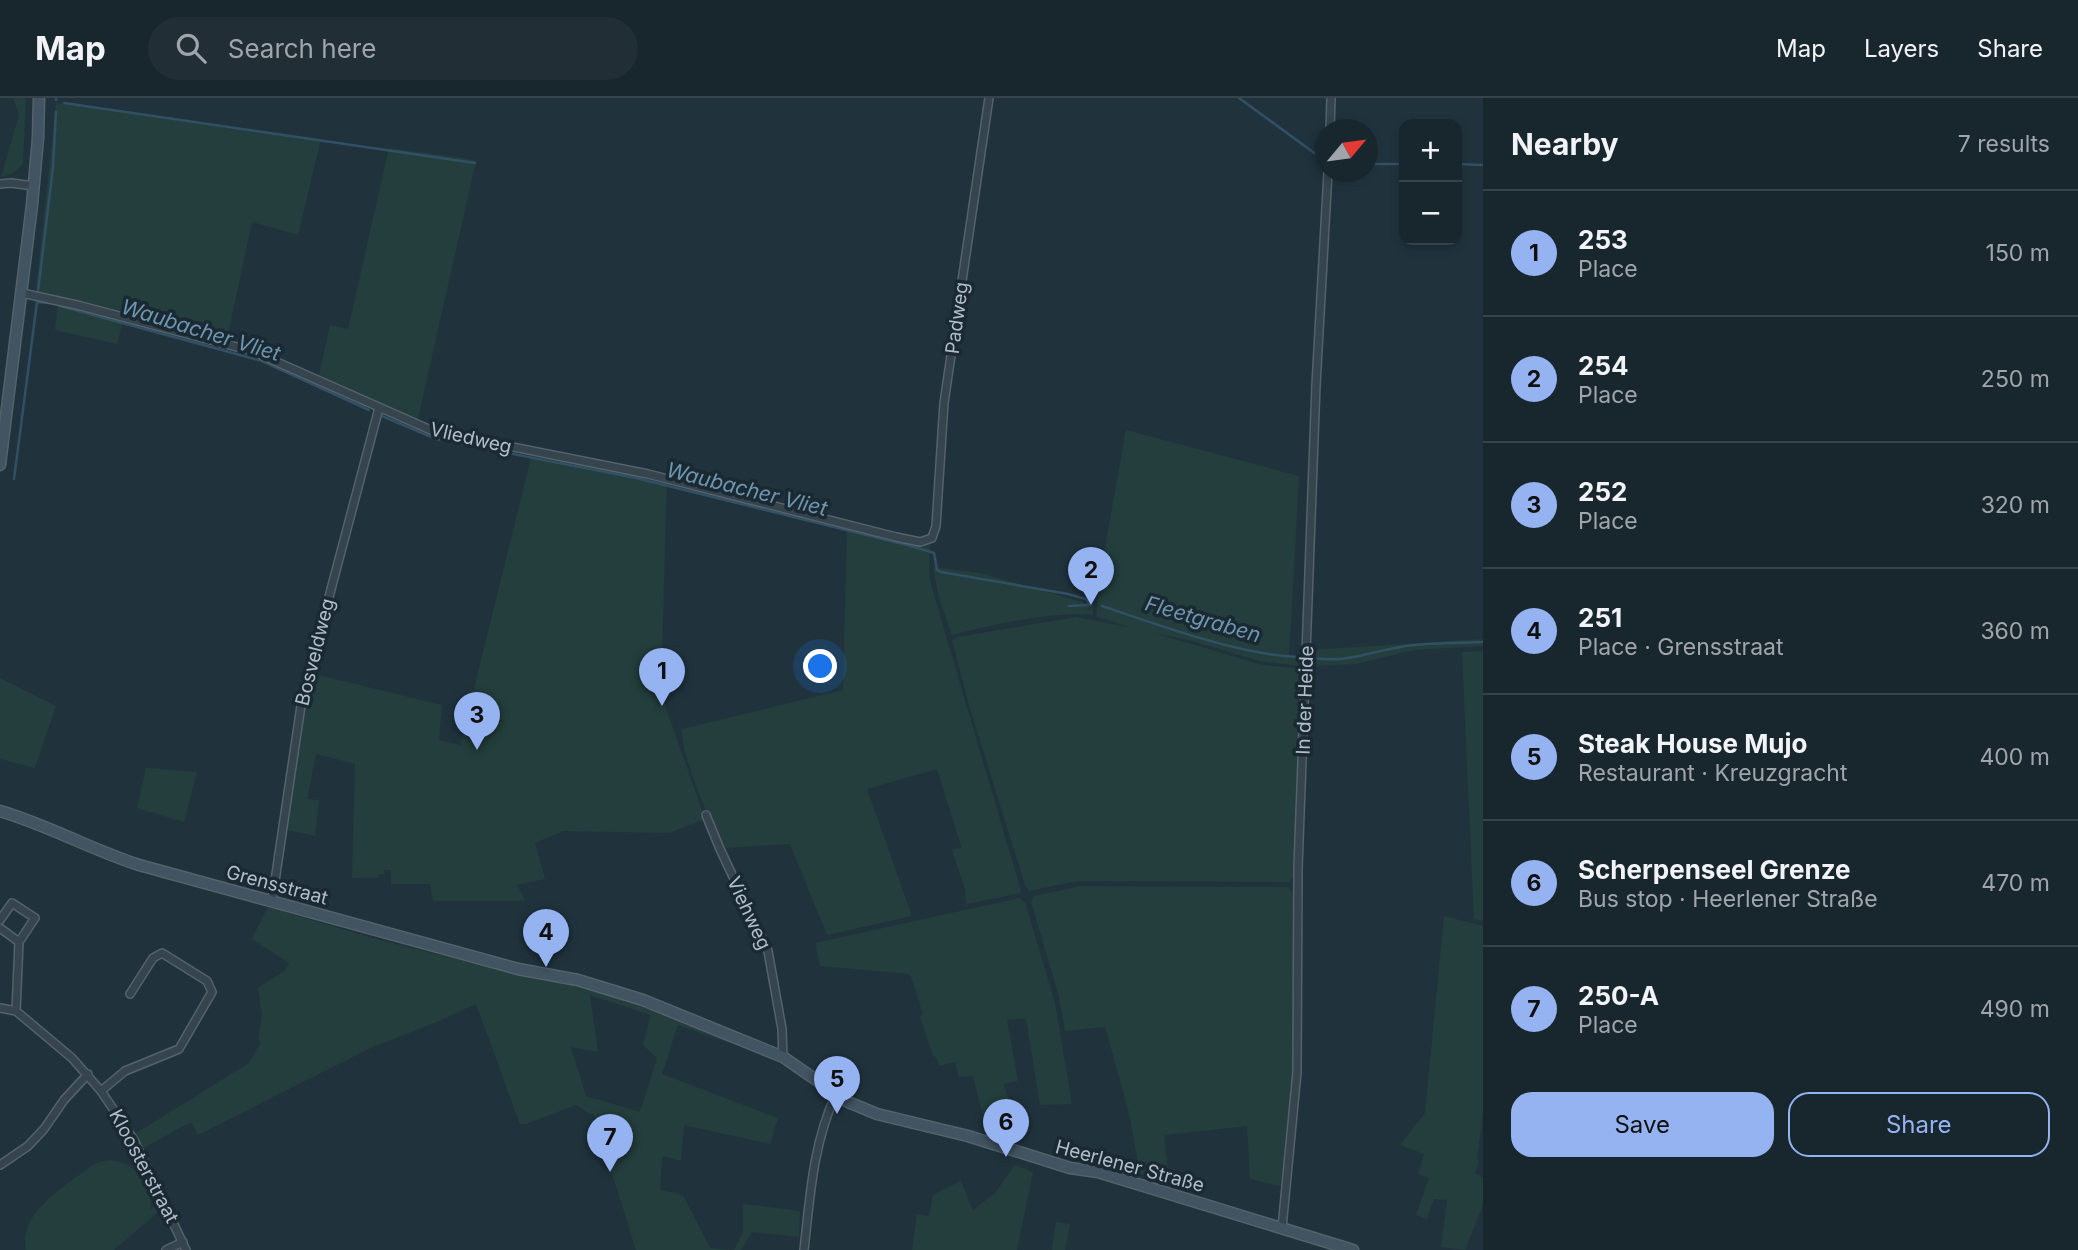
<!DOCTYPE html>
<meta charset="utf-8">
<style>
body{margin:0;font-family:Inter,sans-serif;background:#212e36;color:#f1f3f6}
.controls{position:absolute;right:21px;top:21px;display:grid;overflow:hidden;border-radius:14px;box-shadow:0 4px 10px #0003}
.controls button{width:63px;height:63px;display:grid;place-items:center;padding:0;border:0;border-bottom:2px solid #36434a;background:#18262e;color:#f1f3f6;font:35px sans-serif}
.compass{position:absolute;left:1315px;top:21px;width:63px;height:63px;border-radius:50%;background:#18262e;box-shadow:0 4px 10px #0003;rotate:61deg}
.you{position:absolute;left:821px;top:569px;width:24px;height:24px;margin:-18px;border:5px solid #fff;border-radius:50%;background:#1a73e8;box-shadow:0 0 0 10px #1a73e833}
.badge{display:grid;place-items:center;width:46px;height:46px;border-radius:50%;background:#95b2f1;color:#111;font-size:23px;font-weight:700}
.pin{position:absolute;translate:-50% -58px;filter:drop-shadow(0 2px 4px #0008)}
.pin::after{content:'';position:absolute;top:37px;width:24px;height:21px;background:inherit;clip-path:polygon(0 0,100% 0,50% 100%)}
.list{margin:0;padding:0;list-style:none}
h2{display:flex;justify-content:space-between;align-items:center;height:91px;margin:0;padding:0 28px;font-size:30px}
h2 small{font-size:23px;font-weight:400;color:#9fa5aa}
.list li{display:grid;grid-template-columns:46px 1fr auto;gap:21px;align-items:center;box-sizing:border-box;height:126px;padding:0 28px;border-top:2px solid #36434a}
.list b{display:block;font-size:26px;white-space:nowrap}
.list p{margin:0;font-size:23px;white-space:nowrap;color:#9fa5aa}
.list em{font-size:23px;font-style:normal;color:#9fa5aa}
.actions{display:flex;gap:14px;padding:21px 28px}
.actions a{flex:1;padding:16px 0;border:2px solid #95b2f1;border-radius:21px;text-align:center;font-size:24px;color:#95b2f1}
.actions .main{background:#95b2f1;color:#111}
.icon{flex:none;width:38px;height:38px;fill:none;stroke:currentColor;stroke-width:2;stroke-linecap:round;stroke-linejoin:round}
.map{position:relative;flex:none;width:1483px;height:1152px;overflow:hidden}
header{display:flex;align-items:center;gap:42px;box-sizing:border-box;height:98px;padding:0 35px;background:#18262e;border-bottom:2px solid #36434a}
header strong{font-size:33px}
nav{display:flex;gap:38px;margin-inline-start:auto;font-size:24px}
.search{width:490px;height:63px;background:#212e36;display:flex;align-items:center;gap:18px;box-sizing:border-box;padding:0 24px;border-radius:38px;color:#9fa5aa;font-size:26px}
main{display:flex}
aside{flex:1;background:#18262e}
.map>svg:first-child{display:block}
.green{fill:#233e3c;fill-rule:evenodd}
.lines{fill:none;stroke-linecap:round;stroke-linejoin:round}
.stream{stroke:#315064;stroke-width:2.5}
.street-casing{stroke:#53626b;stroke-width:10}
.secondary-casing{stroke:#53626b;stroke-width:13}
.street{stroke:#35444d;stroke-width:7}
.secondary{stroke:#425461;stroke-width:10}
.labels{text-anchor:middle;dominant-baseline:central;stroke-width:7;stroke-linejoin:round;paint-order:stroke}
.street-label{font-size:19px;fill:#b0bfc9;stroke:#1a2932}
.water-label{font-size:21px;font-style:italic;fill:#6e96af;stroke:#1a2932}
</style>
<header>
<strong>Map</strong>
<div class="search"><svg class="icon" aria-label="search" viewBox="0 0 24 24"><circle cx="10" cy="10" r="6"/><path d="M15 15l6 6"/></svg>Search here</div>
<nav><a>Map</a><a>Layers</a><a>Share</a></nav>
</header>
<main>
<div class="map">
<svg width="1483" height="1152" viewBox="0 0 1483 1152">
<rect width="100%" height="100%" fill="#20333d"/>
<path class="green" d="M 13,0 L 26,0 L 23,64 C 20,72 9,78 1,79 L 19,17 Z
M 56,5 L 321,41 L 298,137 L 252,124 L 227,241 L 36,193 Z
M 389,50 L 463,60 L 476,63 L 417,325 L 321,280 L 319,277 L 330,227 L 348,231 Z
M 58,204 L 123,223 L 117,246 L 55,232 Z
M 1126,332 L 1299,378 L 1289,559 L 1304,560 L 1303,568 L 1260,563 L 1185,541 L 1154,535 L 1263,567 L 1295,570 L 1301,576 L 1294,777 L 1289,784 L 1077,783 L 1029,793 L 1025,787 L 969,607 L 952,542 L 958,539 L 1076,519 L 1128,529 L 1096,518 L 1102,466 Z
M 532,356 L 667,383 L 661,586 L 665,607 L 704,718 L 703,722 L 669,735 L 563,733 L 535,745 L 545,781 L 517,787 L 525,803 L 433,803 L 430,786 L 391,786 L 391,772 L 384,772 L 384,776 L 379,776 L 378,780 L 352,780 L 355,666 L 316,656 L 307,701 L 319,702 L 315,738 L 284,731 L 301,618 L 310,575 L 442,607 L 439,642 L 460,647 Z
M 847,429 L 930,444 L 929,473 L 931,487 L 1021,793 L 1020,795 L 966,806 L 965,791 L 952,752 L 957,750 L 962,751 L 937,671 L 867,691 L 912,818 L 827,837 L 790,746 L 722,750 C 710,721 681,660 682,631 L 843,592 Z
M 933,469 L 980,475 L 1093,507 L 1093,517 C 1054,513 991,527 952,537 L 939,500 Z
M 1483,541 L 1483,548 L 1414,552 L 1356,566 L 1309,568 L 1311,552 Z
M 1483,553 L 1483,823 L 1474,821 L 1462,554 Z
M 0,580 L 56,608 L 35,670 L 0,661 Z
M 146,670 L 197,674 L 184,724 L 137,710 Z
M 1081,788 L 1284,789 L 1288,789 L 1295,798 L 1294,980 L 1283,1089 L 1250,1081 L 1247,1028 L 1164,1037 L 1169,1083 L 1140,1076 L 1129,1015 L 1105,929 L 1065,933 L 1058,895 L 1031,804 L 1034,798 Z
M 1019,800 L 1025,804 L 1055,905 L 1072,1006 L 1040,1007 L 1026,920 L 1007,922 L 1018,983 L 1003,986 L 1014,1014 L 983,1019 L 973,978 L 959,979 L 955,964 L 939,968 L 937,960 L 933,958 L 920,919 L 923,916 L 910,876 L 820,868 L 815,845 Z
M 268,809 L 376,841 L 473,865 L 583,886 L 737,945 L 729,945 L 678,927 L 662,976 L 778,1020 L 770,1046 L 684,1027 L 681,1063 L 664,1058 L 662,1061 L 660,1092 L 683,1097 L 710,1150 L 731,1152 L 636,1152 L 593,1015 L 590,1016 L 576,1007 L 526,1026 L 520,1026 L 476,906 L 437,924 L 373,949 L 198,1037 L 191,1024 L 143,1050 L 135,1036 L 249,965 L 261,944 L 258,942 L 262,917 L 258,890 L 286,872 L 289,865 L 252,841 ZM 590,897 L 651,917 L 643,947 L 657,960 L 640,1014 L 586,998 L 571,949 L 598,954 Z
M 1444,818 L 1483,828 L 1483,1017 L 1477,1060 L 1479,1064 L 1475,1075 L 1483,1080 L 1483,1107 L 1465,1152 L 1441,1149 L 1447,1102 L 1434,1101 L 1427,1121 L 1416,1117 L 1429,1080 L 1418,1076 L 1424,1056 L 1400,1047 L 1425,1015 Z
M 112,1062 C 136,1066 154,1086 150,1112 L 155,1108 L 159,1113 L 114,1152 L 26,1152 C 18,1114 65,1089 91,1068 L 99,1064 Z
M 1015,1067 L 1033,1074 L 1017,1152 L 912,1152 L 917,1116 L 929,1118 L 933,1097 L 961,1083 L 973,1112 L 995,1095 Z
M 743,1106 L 800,1113 L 799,1139 L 752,1134 L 741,1152 L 734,1152 L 743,1134 Z
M 1056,1124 L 1070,1126 L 1065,1152 L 1052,1152 Z"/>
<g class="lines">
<path class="stream" d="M 56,0 L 56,2
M 1239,0 L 1317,57
M 64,5 L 475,65
M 1367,66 L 1404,66
M 1457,66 L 1483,67
M 38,193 L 53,69 L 56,14
M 60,208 L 262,263 L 369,312
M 382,318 L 436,341 L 636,380 L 911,448 L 934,455 L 937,472 L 941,474 L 1068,496 L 1086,501 L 1090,507
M 14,381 L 37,204 L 50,205
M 1069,508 L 1090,507
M 1102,508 C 1159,527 1237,556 1297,559
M 1314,560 C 1344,565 1367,555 1395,550 C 1423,544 1454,546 1483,544"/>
<g class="street-casing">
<path id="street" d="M 1330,32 L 1331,0
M 0,86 L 11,85 L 34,88
M 22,195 L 81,208 L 252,253 L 433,333 L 648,376 L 896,439 L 920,444 L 932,440 L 936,428 L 944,305 L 989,0
M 706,717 L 720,751 L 768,853 L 782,931 L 783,959
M 272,803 L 302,601 L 379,310
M 0,822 L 12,805 L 35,820 L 19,844
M 0,830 L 19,844 L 16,913
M 0,910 L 16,913 L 72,960 L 101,993 L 134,1042 L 186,1152
M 101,993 L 125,973 L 179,951 L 212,894 L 207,883 L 162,855 L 153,860 L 130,896
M 0,1067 L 28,1048 L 44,1031 L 64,1002 L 88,976
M 1282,1130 L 1297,974 L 1298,770 L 1316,287 L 1328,74
M 166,1152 L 183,1144
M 804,1152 C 810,1099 813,1045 836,996"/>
</g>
<g class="secondary-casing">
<path id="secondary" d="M 0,367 L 32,107 L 38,40 L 39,0
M 0,713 C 48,727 92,752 139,767 L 518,871 L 578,882 L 643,902 L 783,959 L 848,1004 L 877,1016 L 968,1038 L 1070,1070 L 1098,1074 L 1353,1152"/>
</g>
<use href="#street" class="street"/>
<use href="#secondary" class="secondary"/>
</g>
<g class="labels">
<g class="street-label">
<text transform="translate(957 220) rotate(-82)">Padweg</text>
<text transform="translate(471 340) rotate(13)">Vliedweg</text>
<text transform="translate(315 554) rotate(-76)">Bosveldweg</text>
<text transform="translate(1305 602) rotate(-88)">In der Heide</text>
<text transform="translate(277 787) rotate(15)">Grensstraat</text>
<text transform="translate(749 815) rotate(65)">Viehweg</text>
<text transform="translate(144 1068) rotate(62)">Kloosterstraat</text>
<text transform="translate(1130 1068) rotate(15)">Heerlener Straße</text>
</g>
<g class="water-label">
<text transform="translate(201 232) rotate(17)">Waubacher Vliet</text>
<text transform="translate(747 391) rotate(14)">Waubacher Vliet</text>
<text transform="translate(1203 521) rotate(16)">Fleetgraben</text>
</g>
</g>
</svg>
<div class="controls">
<button>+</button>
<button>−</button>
</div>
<svg class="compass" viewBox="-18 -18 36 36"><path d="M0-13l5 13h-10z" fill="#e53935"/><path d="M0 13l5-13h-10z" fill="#9fa5aa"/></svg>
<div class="you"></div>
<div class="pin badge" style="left:662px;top:608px">1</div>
<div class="pin badge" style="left:1091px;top:507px">2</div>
<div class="pin badge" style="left:477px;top:652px">3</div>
<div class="pin badge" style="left:546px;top:869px">4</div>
<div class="pin badge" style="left:837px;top:1016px">5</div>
<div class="pin badge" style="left:1006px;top:1059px">6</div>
<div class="pin badge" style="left:610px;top:1074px">7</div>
</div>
<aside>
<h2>Nearby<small>7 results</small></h2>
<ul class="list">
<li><span class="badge">1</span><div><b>253</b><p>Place</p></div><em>150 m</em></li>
<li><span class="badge">2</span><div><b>254</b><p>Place</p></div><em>250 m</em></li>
<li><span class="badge">3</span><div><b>252</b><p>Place</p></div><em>320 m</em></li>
<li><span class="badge">4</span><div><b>251</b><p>Place · Grensstraat</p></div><em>360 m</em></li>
<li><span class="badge">5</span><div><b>Steak House Mujo</b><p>Restaurant · Kreuzgracht</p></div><em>400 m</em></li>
<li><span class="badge">6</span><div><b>Scherpenseel Grenze</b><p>Bus stop · Heerlener Straße</p></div><em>470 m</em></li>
<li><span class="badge">7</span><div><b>250-A</b><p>Place</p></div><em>490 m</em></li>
</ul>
<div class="actions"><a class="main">Save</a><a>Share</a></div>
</aside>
</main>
